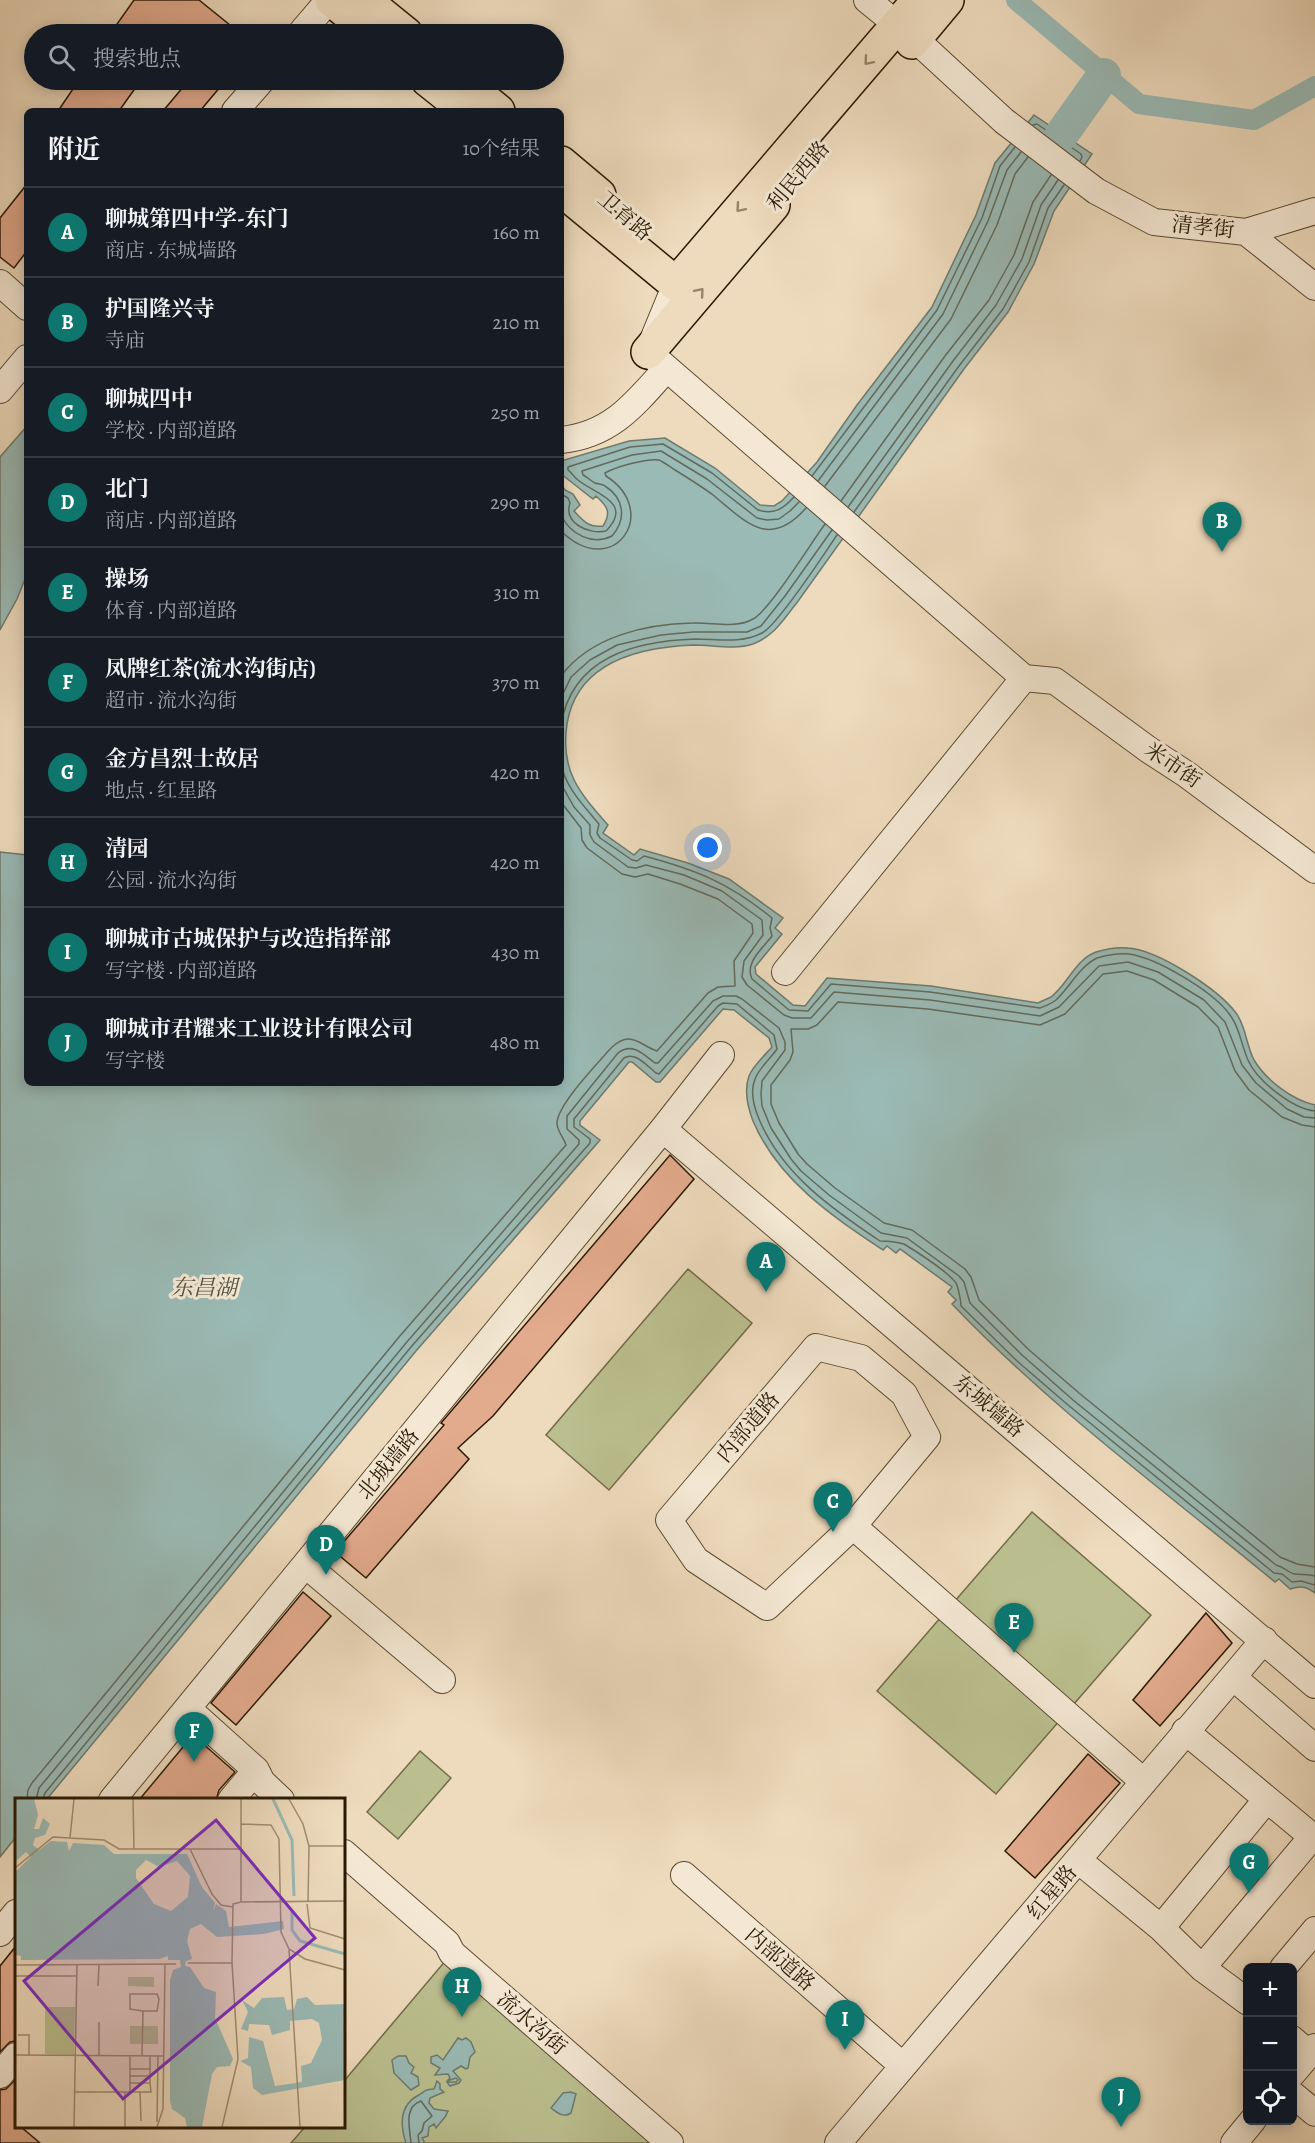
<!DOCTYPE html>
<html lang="zh">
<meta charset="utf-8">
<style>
body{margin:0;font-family:Alegreya,"Noto Serif SC",serif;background:#20242c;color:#f1f3f6}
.controls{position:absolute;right:18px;bottom:18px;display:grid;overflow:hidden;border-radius:9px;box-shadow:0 3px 15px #0003}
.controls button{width:54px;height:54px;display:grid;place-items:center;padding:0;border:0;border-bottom:2px solid #363941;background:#171b24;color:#f1f3f6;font:30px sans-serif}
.you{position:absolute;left:708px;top:848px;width:21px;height:21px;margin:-15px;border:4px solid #fff;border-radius:50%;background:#1a73e8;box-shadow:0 0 0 9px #1a73e833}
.badge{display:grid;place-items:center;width:39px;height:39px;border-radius:50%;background:#0f766e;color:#fff;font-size:20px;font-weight:700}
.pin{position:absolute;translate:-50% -50px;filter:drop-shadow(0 2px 3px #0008)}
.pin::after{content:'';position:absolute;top:32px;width:21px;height:18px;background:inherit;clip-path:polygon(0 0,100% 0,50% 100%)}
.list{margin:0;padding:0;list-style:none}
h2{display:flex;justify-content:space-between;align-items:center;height:78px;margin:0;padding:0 24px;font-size:26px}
h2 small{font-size:20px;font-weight:400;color:#9ea1a6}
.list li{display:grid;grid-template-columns:39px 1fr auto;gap:18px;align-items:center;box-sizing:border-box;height:90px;padding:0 24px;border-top:2px solid #363941}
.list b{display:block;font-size:22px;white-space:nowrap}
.list p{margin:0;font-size:20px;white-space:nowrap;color:#9ea1a6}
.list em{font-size:20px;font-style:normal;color:#9ea1a6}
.icon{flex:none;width:33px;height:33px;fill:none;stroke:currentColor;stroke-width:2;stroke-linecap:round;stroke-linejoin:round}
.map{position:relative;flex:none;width:1315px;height:2143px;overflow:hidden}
.search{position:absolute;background:#171b24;box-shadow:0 3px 15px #0003;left:24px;top:24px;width:540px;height:66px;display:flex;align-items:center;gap:15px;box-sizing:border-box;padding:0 21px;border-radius:33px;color:#9ea1a6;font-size:22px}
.panel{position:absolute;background:#171b24;box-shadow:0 3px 15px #0003;left:24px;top:108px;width:540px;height:978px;border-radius:9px}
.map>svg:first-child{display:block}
.green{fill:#bbbf8f;stroke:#726c48;stroke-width:1.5}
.water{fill:#9abab5;stroke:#6d7a6d;stroke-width:1.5}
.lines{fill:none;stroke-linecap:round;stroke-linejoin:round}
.shore{stroke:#626a5c;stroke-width:1.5}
.canal{stroke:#9abab5;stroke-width:20}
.river{stroke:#9abab5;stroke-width:34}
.building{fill:#e3ab8e;stroke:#2a1902;stroke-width:1.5}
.minor-casing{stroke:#5b4a31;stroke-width:28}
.major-casing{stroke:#2a1902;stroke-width:36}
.minor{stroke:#f4e8d4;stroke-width:26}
.major{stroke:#eedbbd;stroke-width:33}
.oneway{stroke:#968469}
.labels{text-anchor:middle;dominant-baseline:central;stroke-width:6;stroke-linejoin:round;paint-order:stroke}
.street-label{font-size:21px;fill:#2a1902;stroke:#f4e8d4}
.water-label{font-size:22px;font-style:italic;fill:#515141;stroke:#f4e8d4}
.inset-river{fill:none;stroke:#9abab5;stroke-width:3}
.inset-road{fill:none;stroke:#a08d72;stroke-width:1.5}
.view{fill:#7b2cbf;fill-opacity:0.15;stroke:#7b2cbf;stroke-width:3}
.inset-edge{fill:none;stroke:#2a1902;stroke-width:3}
</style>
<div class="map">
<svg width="1315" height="2143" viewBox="0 0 1315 2143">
<rect width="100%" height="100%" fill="#eedbbd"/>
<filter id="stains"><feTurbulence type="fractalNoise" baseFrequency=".00333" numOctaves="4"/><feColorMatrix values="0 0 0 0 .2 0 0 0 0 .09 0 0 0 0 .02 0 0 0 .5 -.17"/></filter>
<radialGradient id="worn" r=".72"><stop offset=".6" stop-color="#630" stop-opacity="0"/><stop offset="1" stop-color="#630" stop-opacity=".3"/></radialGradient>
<path class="green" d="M 688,1269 L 752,1323 L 609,1490 L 546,1435 Z
M 1032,1512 L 1151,1615 L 996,1794 L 877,1691 Z
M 420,1751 L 451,1778 L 398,1839 L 367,1812 Z
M 452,1953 L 670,2143 L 291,2143 L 305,2127 L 344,2126 L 344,2081 Z"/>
<path class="water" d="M 1034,115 L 1092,154 L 1054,211 L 1034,264 L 1008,312 L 964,369 L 796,604 C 782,621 774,636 753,644 C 735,650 713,645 694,645 C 639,647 577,662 567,724 C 560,771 579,792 608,825 L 603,833 L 634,855 L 640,849 L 688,863 L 729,879 L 783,918 L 775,928 L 782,934 L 755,967 L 756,974 L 793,1005 L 805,1006 L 827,978 L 931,986 L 1038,1003 C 1042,1001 1047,999 1051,997 C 1067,985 1076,959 1096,952 C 1106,949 1118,947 1128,948 C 1158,950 1218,989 1236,1013 C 1246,1026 1246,1045 1254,1060 C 1266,1080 1292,1100 1315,1105 L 1315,1593 C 1306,1586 1300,1586 1290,1589 L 1279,1579 L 1275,1582 C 1166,1492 1050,1407 952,1304 L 956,1300 L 948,1292 L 952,1287 L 900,1249 L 896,1253 L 887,1246 L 883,1250 C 832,1216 778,1180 753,1121 C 748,1108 744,1090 749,1076 C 753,1066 765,1055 772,1047 L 769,1038 L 734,1010 L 723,1009 L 660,1082 L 656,1082 L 632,1062 L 629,1062 L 580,1121 L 580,1125 L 600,1140 L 416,1351 L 47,1799 L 16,1800 L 16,1837 L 0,1857 L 0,852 L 27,855 L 27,1083 L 561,1083 L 561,484 L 565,490 L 573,494 L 580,505 L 574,511 C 583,521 589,528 603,526 C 612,512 607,506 596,496 L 593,499 L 561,474 L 561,461 L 629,441 L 665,438 L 715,468 L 760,505 L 774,506 L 782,501 L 817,462 L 857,405 L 932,307 L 976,215 L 995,163 Z
M 27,426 L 27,574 L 17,599 L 0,630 L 0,457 Z
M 458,2038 L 462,2040 L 466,2038 L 471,2042 L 475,2052 L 470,2057 L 468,2068 L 466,2069 L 461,2066 L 453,2071 L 461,2080 L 459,2083 L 450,2086 L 447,2082 L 456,2082 L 458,2080 L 456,2078 L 447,2081 L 450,2078 L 448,2074 L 435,2075 L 440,2068 L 431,2063 L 431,2057 L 437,2055 L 443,2060 Z
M 398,2056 L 406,2056 L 409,2063 L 414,2067 L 411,2073 L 418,2077 L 419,2085 L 411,2090 L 394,2073 L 392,2060 Z
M 437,2081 L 440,2084 L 440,2089 L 444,2092 L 430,2098 L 429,2103 L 434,2109 L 448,2111 L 445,2117 L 436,2128 L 434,2124 L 429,2127 L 428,2136 L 422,2138 L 425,2143 L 406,2143 C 400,2125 400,2106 417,2096 C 424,2092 425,2089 434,2089 Z
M 571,2092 L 576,2094 L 571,2113 C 563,2118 558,2113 551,2108 L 563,2093 Z"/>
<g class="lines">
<path class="shore" d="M 1033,125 L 1037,124 L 1081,154 L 1082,157 L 1080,161
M 812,476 L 937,310 L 982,218 L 1000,166 L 1015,147
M 818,481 L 943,314 L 988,221 L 1007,170 L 1021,152
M 825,486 L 951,319 L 997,225 L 1015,174 L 1028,157
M 561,494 L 568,498 L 570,503 C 563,523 589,535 606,531 C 635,502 593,493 578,480 C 574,477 572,473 568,470 L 568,467 L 630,447 L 663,444 L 712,473 L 758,510 C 774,515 783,509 794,497
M 841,501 L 945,356 L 989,300 L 1014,255 L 1033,202 L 1051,175
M 848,507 L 953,361 L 996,305 L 1022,259 L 1041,205 L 1058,180
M 854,512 L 959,366 L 1003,309 L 1029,262 L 1048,208 L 1064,185
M 561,515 C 570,534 592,546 612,536 C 627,519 624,498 605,486 C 602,484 598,484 595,483 C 591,481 587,477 583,475 L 582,471 L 632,455 L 661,451 L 707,479 L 757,518 L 767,520 L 779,519 L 790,511 L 799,502
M 561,531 C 613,582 662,512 606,476 L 605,473 C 615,467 647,458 659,460 C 664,462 670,467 675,470 C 688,478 701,486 713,495 C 746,522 769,550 806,508
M 561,676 C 591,636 646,624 693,623 C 712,622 736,629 753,619 C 769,611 811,543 825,524
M 561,698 L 571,677 L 590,660 L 617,645 L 661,635 L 693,632 L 747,632 L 761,626 L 785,596 L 832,530
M 561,725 C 572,657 635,641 695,639 C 718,639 741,644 762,633 C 778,625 824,554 837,535
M 561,761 C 563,785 584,806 599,824 L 597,833 L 600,838 L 632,860 L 637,861 L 644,856 C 697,870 729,883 772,918 L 770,928 L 772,936 C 763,948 744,963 752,979 L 789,1010 L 808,1011 L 831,984 L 930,992 L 1040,1008 C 1045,1006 1051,1004 1056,1000 C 1069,988 1080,966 1097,958 C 1106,955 1120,953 1129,954 C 1157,958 1217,993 1232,1018 C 1240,1030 1242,1047 1248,1060 C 1257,1081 1293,1109 1315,1111
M 561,784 L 574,807 L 590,825 L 590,835 L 594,842 L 628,867 L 636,868 L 646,865 L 684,875 L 722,891 L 762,920 L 763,935 L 744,961 L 742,977 L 747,985 L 784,1015 L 792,1018 L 811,1018 L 834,992 L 930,1000 L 1040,1016 L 1059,1007 L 1099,966 L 1128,962 L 1158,972 L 1204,1000 L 1225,1022 L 1242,1065 L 1256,1083 L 1287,1109 L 1304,1117 L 1315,1118
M 1315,1127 L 1302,1125 L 1282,1117 L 1249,1090 L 1235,1071 L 1218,1027 L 1198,1007 L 1154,980 L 1127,971 L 1103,974 L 1065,1014 L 1040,1025 L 928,1009 L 838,1002 L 817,1025 L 808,1029 L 791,1029 L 793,1052 L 790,1060 L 771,1085 L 771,1104 L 779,1123 L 798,1154 L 807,1164 L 835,1188 L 884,1223 L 912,1230 L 965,1269 L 971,1277 L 979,1300 L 1028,1349 L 1079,1393 L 1280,1557 L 1297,1564 L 1315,1567
M 27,1800 L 28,1790 L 32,1783 L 399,1337 L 566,1145 C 564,1138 558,1133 557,1124 C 556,1106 598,1063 611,1048 C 631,1029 639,1045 657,1051 L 708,993 L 718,987 L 735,986 L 734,961 L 753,933 L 752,924 L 718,899 L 680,884 L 648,874 L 635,877 L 622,874 L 587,848 L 582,840 L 581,828 L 561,802
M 36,1800 L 39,1788 L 406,1343 L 579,1144 L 579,1140 L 567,1129 L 567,1116 L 618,1053 C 632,1042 643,1054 655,1063 L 658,1063 L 713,1001 L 723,996 L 736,996 L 742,999 L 779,1028 L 785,1042 L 785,1050 L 762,1081 L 761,1094 L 762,1106 L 771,1128 L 791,1159 L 801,1171 L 829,1195 L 881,1233 L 907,1238 L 959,1276 L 964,1282 L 970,1303 L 1022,1355 L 1073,1400 L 1276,1565 C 1285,1567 1288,1573 1295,1574 C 1301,1575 1308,1574 1315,1576
M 43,1800 L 45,1793 L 411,1347 L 590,1143 L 590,1139 L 574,1127 L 574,1119 L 624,1058 C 635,1051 647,1066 656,1073 L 659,1074 L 718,1006 L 723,1003 L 737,1004 L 774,1035 L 777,1049 C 771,1058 759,1068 755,1079 C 750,1091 754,1107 759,1119 C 782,1174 832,1209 880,1241 C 887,1241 897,1242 904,1244 C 917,1252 947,1271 956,1283 C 958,1286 961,1302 961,1306 L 1017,1361 L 1068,1405 L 1274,1573 L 1282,1574 L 1292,1582 L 1301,1581 L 1315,1585
M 411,2143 C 410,2129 403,2107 421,2101 L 432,2116 L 424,2123 L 422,2131 L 418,2135 L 419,2143"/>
<path class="canal" d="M 1016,0 L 1139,104 L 1254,120 L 1315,86"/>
<path class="river" d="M 1062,134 L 1104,75"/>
</g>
<path class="building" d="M 134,0 L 199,0 L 241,34 L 110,34 Z
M 79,80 L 141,80 L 119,111 L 58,111 Z
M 189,80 L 226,80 L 200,111 L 163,111 Z
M 27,184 L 27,251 L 14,268 L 0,257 L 0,218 Z
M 670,1155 L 694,1179 L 493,1416 L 458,1448 L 469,1459 L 366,1578 L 335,1552 L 444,1425 L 441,1423 Z
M 303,1592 L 331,1616 L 236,1725 L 211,1703 Z
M 1206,1613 L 1232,1643 L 1160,1726 L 1133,1700 Z
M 193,1735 L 235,1772 L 219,1790 L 216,1800 L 139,1800 Z
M 1088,1754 L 1120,1783 L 1035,1878 L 1005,1851 Z
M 16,1946 L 16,2041 L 10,2042 L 0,2052 L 0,1966 Z
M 16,2079 L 16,2127 L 21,2127 L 40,2143 L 0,2143 L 0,2090 L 6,2089 Z"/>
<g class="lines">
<g class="minor-casing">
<path id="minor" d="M 867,0 L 915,39 L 1004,121 L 1096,191 L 1154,222 L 1246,232 L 1315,211
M 300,34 L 329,0
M 235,111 L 262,80
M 1246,232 L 1315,287
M 0,283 L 27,307
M 676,284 L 648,352 L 1024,678 L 785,972
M 0,390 L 27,358
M 561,440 C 611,435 635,404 666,369
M 1024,678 L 1055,681 L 1149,750 L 1186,774 L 1315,870
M 663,1129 L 1315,1685
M 853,1526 L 767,1607 L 696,1560 L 669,1520 L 816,1347 L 861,1358 L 904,1394 L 927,1437 L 853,1526 L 1144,1782
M 306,1565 L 442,1680
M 1233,1677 L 1315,1748
M 188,1709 L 256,1770 L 262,1782 L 281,1800
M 1185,1731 L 1315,1839
M 112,1800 L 663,1129 L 721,1055
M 231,1800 L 256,1770
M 344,1853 L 447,1943 L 452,1953 L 670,2143
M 1078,1860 L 1161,1928 L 1202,1968 L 1248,2002
M 684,1875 L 903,2066
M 1161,1928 L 1267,1799
M 0,1933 L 16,1913
M 1202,1968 L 1312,1837
M 1283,1968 L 1315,1930
M 1292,2039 L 1309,2054 L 1315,2047
M 1292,2074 L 1309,2054
M 0,2075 L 16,2056
M 1292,2094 L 1315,2113
M 838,2143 C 980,1975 1122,1808 1264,1640
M 1234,2143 L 1253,2120"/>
</g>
<g class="major-casing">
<path id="major" d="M 332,0 L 374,34
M 364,0 L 406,34
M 912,42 L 947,0
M 428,80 L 467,111
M 460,80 L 498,111
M 561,163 L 599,195
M 561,189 L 676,284 L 919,0
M 648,352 L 773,205"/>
</g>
<use href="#minor" class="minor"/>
<use href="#major" class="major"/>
</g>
<defs><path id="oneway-chevron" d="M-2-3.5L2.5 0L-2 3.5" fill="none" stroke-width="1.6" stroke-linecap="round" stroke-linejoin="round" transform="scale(1.5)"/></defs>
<g class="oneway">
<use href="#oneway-chevron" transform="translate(868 61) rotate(131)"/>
<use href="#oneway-chevron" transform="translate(740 208) rotate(131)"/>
<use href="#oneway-chevron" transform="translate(700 292) rotate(-50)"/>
</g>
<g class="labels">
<g class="street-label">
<text transform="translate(798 176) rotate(-50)">利民西路</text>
<text transform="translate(625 216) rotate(40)">卫育路</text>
<text transform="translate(1203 227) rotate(6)">清孝街</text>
<text transform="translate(1173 765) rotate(34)">米市街</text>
<text transform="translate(989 1406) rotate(40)">东城墙路</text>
<text transform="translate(748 1427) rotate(-50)">内部道路</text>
<text transform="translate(388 1464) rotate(-51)">北城墙路</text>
<text transform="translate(1052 1892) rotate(-50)">红星路</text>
<text transform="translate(780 1959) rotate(41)">内部道路</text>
<text transform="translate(532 2023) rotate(41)">流水沟街</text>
</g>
<g class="water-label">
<text x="204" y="1288">东昌湖</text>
</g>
</g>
<g transform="translate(15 1798)">
<rect width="330" height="330" fill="#eedbbd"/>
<path d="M 113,179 L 139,179 L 139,189 L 113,188 ZM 30,209 L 60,209 L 59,258 L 30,256 ZM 115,228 L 143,228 L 143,246 L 115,246 Z" fill="#bbbf8f"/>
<path d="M 0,1 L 19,1 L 23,17 L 19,31 L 24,31 L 28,20 L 35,26 L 30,37 L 20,40 L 18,47 L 24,52 L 36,43 L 52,44 L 54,53 L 58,45 L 89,47 L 99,56 L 172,56 L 187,89 L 200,105 L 198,114 L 201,106 L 211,113 L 214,129 L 268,123 L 269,131 L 249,136 L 202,139 L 186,126 L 175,131 L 172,143 L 177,161 L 171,163 L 170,168 L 175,169 L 189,190 L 201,194 L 200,220 L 218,261 L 215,268 L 202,269 L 197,276 L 187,329 L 172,329 L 170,320 L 157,311 L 155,303 L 155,182 L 158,172 L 166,169 L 165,162 L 153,162 L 153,158 L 144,161 L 6,162 L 6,158 L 0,157 L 0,74 L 16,59 L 11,54 L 0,64 ZM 131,62 L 144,69 L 162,63 L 175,78 L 173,99 L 156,113 L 139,106 L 121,80 L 121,72 ZM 269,199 L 272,212 L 279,211 L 282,201 L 292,199 L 300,207 L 330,206 L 330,282 L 247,297 L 238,290 L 236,269 L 225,263 L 233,260 L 234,239 L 248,243 L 260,288 L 287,284 L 286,268 L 296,265 L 307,242 L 304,225 L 297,221 L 275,223 L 275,232 L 257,237 L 254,227 L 234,226 L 233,233 L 226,231 L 233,214 L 227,202 L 239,210 L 247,200 Z" fill="#9abab5" fill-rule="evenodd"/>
<path class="inset-river" d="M 258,1 L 277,42 L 279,98M 277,112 L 277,132 L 285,143 L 330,156"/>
<path class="inset-road" d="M 118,1 L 119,51M 226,1 L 226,104 L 330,103M 274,1 L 288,26 L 294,48 L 293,104M 226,26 L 256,27 L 264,41 L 266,134 L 274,151 L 290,161 L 330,172M 55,40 L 59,1M 294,48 L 330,48M 175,51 L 197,96 L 206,107 L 218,109M 0,70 L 38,39 L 89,42 L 104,51 L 226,51M 292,106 L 295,130 L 330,141M 274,152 L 285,329M 173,165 L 217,165 L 218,106 L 226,104M 0,167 L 161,166M 0,178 L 61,178M 83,188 L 84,167M 3,237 L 14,237 L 14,257M 0,257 L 149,258M 84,258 L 84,224M 115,258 L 115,294 L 136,294 L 135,285 L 115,285M 127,258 L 128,213 L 142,213 L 144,201 L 142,196 L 115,196 L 115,211 L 128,213M 135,258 L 135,285M 115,271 L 135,271M 115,278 L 135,278M 59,294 L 115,294M 125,294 L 126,323M 142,324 L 143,258M 59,329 L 62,167M 110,329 L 110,294M 142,329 L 148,311 L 150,166M 207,329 L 223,261 L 217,165"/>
<path class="view" d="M 201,22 L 300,140 L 108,301 L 9,183 Z"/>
<rect width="330" height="330" class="inset-edge"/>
</g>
<rect width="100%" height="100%" filter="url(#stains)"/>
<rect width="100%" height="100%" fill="url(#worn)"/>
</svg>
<div class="controls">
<button>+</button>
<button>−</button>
<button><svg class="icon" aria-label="locate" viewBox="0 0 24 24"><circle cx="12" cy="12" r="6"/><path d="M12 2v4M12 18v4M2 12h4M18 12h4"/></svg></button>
</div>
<div class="you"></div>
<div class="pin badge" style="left:766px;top:1292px">A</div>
<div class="pin badge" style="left:1222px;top:552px">B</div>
<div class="pin badge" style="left:833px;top:1532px">C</div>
<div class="pin badge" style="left:326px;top:1575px">D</div>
<div class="pin badge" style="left:1014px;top:1653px">E</div>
<div class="pin badge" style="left:194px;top:1762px">F</div>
<div class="pin badge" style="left:1249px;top:1893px">G</div>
<div class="pin badge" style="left:462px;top:2017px">H</div>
<div class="pin badge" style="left:845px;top:2050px">I</div>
<div class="pin badge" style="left:1121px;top:2127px">J</div>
<div class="search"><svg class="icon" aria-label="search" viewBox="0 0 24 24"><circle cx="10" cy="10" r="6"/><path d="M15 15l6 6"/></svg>搜索地点</div>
<section class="panel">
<h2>附近<small>10个结果</small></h2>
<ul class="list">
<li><span class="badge">A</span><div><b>聊城第四中学-东门</b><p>商店 · 东城墙路</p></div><em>160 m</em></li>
<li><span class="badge">B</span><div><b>护国隆兴寺</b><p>寺庙</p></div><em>210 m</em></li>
<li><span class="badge">C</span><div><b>聊城四中</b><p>学校 · 内部道路</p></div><em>250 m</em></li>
<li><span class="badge">D</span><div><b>北门</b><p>商店 · 内部道路</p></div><em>290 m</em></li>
<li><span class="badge">E</span><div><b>操场</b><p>体育 · 内部道路</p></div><em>310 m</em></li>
<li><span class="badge">F</span><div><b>凤牌红茶(流水沟街店)</b><p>超市 · 流水沟街</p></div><em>370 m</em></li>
<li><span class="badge">G</span><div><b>金方昌烈士故居</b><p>地点 · 红星路</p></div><em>420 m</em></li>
<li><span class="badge">H</span><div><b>清园</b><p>公园 · 流水沟街</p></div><em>420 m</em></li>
<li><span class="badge">I</span><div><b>聊城市古城保护与改造指挥部</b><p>写字楼 · 内部道路</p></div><em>430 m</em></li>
<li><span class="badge">J</span><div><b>聊城市君耀来工业设计有限公司</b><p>写字楼</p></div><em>480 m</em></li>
</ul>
</section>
</div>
